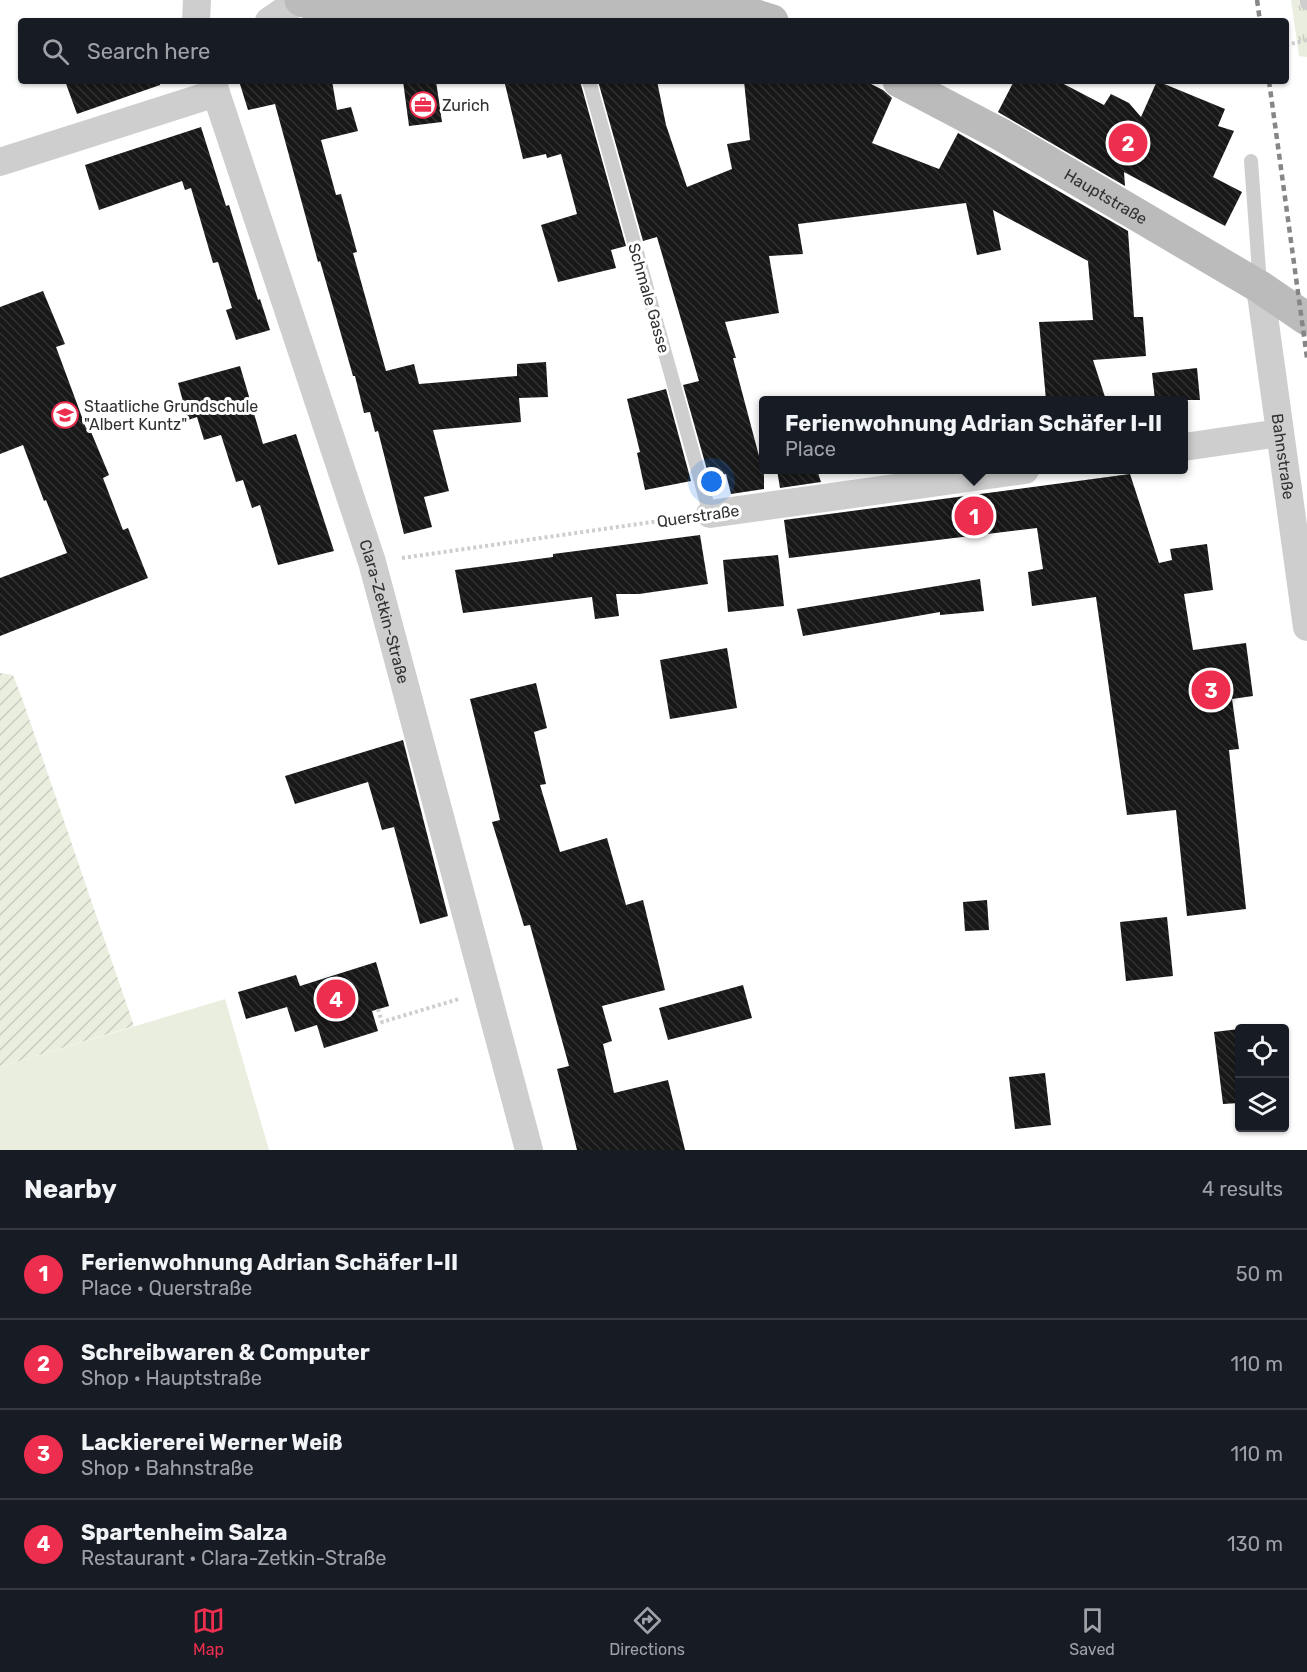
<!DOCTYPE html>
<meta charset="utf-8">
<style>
body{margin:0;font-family:Rubik,sans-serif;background:#20242c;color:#f1f3f6}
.controls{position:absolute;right:18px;bottom:18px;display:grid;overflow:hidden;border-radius:6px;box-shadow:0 2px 4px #0004}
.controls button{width:54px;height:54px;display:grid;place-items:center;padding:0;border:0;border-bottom:2px solid #363941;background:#171b24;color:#f1f3f6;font:30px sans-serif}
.you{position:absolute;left:712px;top:482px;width:21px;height:21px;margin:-15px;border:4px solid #fff;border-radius:50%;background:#1a73e8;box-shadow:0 0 0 9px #1a73e833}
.badge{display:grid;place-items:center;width:39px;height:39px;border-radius:50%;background:#ee2e4f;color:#fff;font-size:20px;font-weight:700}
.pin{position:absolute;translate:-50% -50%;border:3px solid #fff;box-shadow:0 2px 6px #0006}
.popup{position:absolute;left:759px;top:396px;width:429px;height:78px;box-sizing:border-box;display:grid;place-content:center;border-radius:6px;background:#171b24;filter:drop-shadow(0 2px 4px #0005);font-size:20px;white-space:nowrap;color:#9ea1a6}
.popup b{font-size:22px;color:#f1f3f6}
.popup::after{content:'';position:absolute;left:50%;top:100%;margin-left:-12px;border:12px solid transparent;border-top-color:#171b24}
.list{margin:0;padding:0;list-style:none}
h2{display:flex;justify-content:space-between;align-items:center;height:78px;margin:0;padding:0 24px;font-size:26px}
h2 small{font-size:20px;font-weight:400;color:#9ea1a6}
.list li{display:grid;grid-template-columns:39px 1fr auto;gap:18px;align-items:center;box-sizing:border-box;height:90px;padding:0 24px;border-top:2px solid #363941}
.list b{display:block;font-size:22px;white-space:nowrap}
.list p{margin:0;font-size:20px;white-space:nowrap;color:#9ea1a6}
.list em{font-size:20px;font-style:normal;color:#9ea1a6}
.icon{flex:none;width:33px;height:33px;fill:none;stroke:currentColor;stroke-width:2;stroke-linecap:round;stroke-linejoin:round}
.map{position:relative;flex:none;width:1307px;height:1150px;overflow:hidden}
.search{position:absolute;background:#171b24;box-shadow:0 2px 4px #0004;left:18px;right:18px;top:18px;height:66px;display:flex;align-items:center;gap:15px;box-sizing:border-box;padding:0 21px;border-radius:6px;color:#9ea1a6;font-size:22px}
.sheet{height:438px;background:#171b24}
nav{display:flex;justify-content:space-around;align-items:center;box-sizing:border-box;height:84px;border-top:2px solid #363941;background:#171b24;font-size:16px;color:#9ea1a6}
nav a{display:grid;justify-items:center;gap:3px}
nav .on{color:#ee2e4f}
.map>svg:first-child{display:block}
.grass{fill:url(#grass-tufts)}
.garden{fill:url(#garden-furrows)}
.pitch{fill:#e9eedf}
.building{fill:url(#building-back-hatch)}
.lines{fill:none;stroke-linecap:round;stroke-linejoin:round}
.path{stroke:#cecece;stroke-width:4;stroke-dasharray:3 3;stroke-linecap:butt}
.lane{stroke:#cecece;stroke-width:14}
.street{stroke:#cecece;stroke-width:28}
.secondary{stroke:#bbb;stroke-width:33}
.rail{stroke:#868686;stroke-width:4.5;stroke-dasharray:6 4.5;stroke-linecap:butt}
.labels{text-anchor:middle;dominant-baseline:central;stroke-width:6;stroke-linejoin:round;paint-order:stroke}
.poi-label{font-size:16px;fill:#313131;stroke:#fff;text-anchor:start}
.street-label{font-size:16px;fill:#313131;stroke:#fff}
</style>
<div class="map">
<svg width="1307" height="1150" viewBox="0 0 1307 1150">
<defs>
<pattern id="grass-tufts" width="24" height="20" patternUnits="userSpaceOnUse" patternTransform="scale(1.5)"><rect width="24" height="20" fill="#e9eedf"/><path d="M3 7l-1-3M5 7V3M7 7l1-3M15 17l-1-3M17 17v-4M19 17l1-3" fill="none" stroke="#c8cdc0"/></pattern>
<pattern id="garden-furrows" width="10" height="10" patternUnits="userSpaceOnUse" patternTransform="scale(1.5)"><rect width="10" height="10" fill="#e9eedf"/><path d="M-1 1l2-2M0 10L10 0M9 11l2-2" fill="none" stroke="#c8cdc0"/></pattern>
<pattern id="building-back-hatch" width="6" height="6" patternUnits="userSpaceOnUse" patternTransform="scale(1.5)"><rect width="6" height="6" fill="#181818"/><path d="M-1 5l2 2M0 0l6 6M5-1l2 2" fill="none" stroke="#313131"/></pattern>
</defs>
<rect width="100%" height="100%" fill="#fff"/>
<path class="grass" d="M 1291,0 L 1307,0 L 1307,57 L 1299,56 Z"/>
<path class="garden" d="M 0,673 L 13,675 L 23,701 L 134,1026 L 0,1067 Z"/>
<path class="pitch" d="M 225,999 L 269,1150 L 0,1150 L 0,1067 Z"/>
<path class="building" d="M 65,81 L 160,81 L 160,85 L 77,114 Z
M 239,81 L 332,81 L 337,110 L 351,107 L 358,131 L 321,140 L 336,195 L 341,194 L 357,252 L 353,253 L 386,371 L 414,364 L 419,384 L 517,376 L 517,364 L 546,362 L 548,397 L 519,398 L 521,422 L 433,430 L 449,491 L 424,497 L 432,527 L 404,534 L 378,431 L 375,432 L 370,412 L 364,413 L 355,376 L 353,376 L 320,261 L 318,262 L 275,104 L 248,110 Z
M 403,81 L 436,81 L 442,122 L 409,126 Z
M 521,81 L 580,81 L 626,246 L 611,250 L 616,268 L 558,282 L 541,225 L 577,214 L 561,154 L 547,158 L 546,154 L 523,159 L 505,84 Z
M 598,81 L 657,81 L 666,125 L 687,187 L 732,169 L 727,144 L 750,140 L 744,81 L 865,81 L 883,90 L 892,98 L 872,143 L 939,169 L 958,133 L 1128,231 L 1134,317 L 1143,317 L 1146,356 L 1093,360 L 1106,400 L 1046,400 L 1039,322 L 1093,320 L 1088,261 L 993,210 L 1001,250 L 977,255 L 966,203 L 798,224 L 803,254 L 769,256 L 779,313 L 725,322 L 736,358 L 733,358 L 759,456 L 764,455 L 764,489 L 731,494 L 726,474 L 709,477 L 683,385 L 699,381 L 657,237 L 643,241 Z
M 1014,81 L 1058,81 L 1104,105 L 1111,94 L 1129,103 L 1141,117 L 1157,81 L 1225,109 L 1218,126 L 1234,131 L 1213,177 L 1242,192 L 1225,226 L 1124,172 L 1125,186 L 998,112 Z
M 201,127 L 226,206 L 229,205 L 258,300 L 260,299 L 270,330 L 236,340 L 226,310 L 232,308 L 218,262 L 213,263 L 191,188 L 185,190 L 182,181 L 99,210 L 85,165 Z
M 43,291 L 65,344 L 56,347 L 86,428 L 89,427 L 109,475 L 103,478 L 123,530 L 128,528 L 148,578 L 0,636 L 0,578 L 67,553 L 46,500 L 44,501 L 23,445 L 0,454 L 0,307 Z
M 240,366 L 263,444 L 296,434 L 334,551 L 278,565 L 260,505 L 252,508 L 243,480 L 236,482 L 221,435 L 204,440 L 197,417 L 188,420 L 178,383 Z
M 1197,368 L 1200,400 L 1155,400 L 1152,373 Z
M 666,389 L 691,481 L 645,490 L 637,453 L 640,452 L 627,399 Z
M 777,470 L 817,470 L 821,482 L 780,488 Z
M 1130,474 L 1159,563 L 1172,560 L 1170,549 L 1207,544 L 1213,590 L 1184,594 L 1193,650 L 1246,643 L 1253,696 L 1232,699 L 1239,749 L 1229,750 L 1246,909 L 1187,916 L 1176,810 L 1127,815 L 1096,597 L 1032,606 L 1028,572 L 1043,569 L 1037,528 L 789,558 L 784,520 Z
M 700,535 L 708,584 L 639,594 L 616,594 L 619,616 L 595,619 L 592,597 L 463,613 L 455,570 L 553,557 L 553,554 Z
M 778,555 L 784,606 L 728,612 L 723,560 Z
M 980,579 L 984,611 L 940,615 L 940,612 L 803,636 L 797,609 Z
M 727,648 L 737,708 L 670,719 L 660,660 Z
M 536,683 L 547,728 L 534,732 L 546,784 L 540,785 L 560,852 L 607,838 L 626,905 L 643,900 L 665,990 L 602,1006 L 612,1041 L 603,1044 L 614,1093 L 668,1080 L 685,1150 L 577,1150 L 557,1069 L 569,1066 L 530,925 L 524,926 L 492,822 L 500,820 L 470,699 Z
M 403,740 L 448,916 L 420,924 L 394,827 L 382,830 L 368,782 L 295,804 L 285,776 Z
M 987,900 L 989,930 L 965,931 L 963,902 Z
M 1167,917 L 1173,976 L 1126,981 L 1120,922 Z
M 376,962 L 389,1006 L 372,1011 L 378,1031 L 324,1048 L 317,1025 L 295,1032 L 287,1007 L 246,1019 L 238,992 L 296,975 L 300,986 Z
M 743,985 L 752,1018 L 668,1040 L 659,1008 Z
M 1239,1029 L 1239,1103 L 1223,1104 L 1214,1032 Z
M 1045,1073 L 1051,1125 L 1015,1129 L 1009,1077 Z"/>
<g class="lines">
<path class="path" d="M 1286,45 L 1307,40
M 402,558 L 680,518
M 378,1009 L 382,1022 L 459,999"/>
<path class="lane" d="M 1307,0 L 1307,3
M 589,81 L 710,514
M 1251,161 L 1260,285"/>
<g class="street">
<path d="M 196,21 L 197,0"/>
<path d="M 269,21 L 300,0"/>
<path id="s1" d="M 212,81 L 372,562 L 529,1150"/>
<path d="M 0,162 L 216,93"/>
<path id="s2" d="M 1260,287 L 1307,627"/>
<path d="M 1184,447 L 1280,433"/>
<path d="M 710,514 L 1025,470"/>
</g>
<g class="secondary">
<path d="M 301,0 C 352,18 406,14 459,11 C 536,7 622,0 697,2 C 723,5 748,13 772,21"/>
<path id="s3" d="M 899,81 L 1000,134 L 1260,287 L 1307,319"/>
</g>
<path class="rail" d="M 1257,0 L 1260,21
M 1269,81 L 1307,358"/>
</g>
<defs>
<g id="office-ring" transform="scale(1.35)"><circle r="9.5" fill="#fff" stroke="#ee2e4f" stroke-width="1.5"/><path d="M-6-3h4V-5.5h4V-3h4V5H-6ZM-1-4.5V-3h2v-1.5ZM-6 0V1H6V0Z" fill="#ee2e4f"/></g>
<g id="school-ring" transform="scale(1.35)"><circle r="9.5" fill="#fff" stroke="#ee2e4f" stroke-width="1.5"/><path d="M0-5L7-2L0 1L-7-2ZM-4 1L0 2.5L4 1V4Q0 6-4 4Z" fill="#ee2e4f"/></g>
</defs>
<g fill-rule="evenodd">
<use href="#office-ring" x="423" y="105"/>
<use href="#school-ring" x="65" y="415"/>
</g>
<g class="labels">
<g class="poi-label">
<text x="442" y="105">Zurich</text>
<text x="84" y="406">Staatliche Grundschule<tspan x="84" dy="18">"Albert Kuntz"</tspan></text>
</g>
<g class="street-label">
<text stroke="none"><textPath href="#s3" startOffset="237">Hauptstraße</textPath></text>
<text transform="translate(649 298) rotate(74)">Schmale Gasse</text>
<text stroke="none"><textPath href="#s2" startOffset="171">Bahnstraße</textPath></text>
<text transform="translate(698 516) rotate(-8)">Querstraße</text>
<text stroke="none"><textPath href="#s1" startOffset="558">Clara-Zetkin-Straße</textPath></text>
</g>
</g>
</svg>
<div class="controls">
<button><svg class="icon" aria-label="locate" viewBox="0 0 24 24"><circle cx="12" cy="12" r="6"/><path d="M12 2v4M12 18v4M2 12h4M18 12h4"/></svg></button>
<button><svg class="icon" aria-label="layers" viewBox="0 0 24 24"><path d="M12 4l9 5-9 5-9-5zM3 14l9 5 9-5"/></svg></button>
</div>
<div class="you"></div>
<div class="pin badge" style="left:974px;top:516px">1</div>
<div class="popup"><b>Ferienwohnung Adrian Schäfer I-II</b>Place</div>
<div class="pin badge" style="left:1128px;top:143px">2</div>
<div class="pin badge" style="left:1211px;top:690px">3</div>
<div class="pin badge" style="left:336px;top:999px">4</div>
<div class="search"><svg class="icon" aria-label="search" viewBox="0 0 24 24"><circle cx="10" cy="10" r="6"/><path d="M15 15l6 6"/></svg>Search here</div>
</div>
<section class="sheet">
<h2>Nearby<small>4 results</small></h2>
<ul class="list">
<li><span class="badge">1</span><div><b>Ferienwohnung Adrian Schäfer I-II</b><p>Place · Querstraße</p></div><em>50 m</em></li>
<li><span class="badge">2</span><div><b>Schreibwaren &amp; Computer</b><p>Shop · Hauptstraße</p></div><em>110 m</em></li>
<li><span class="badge">3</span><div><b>Lackiererei Werner Weiß</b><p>Shop · Bahnstraße</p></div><em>110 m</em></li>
<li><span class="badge">4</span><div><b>Spartenheim Salza</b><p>Restaurant · Clara-Zetkin-Straße</p></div><em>130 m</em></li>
</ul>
</section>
<nav>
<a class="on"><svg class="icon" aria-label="map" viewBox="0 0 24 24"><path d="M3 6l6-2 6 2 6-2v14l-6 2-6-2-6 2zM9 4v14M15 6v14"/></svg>Map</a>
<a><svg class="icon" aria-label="directions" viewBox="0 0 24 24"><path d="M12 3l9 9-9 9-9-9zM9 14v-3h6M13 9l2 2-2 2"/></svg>Directions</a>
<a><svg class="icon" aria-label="saved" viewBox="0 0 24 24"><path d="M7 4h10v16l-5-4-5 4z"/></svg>Saved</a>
</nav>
